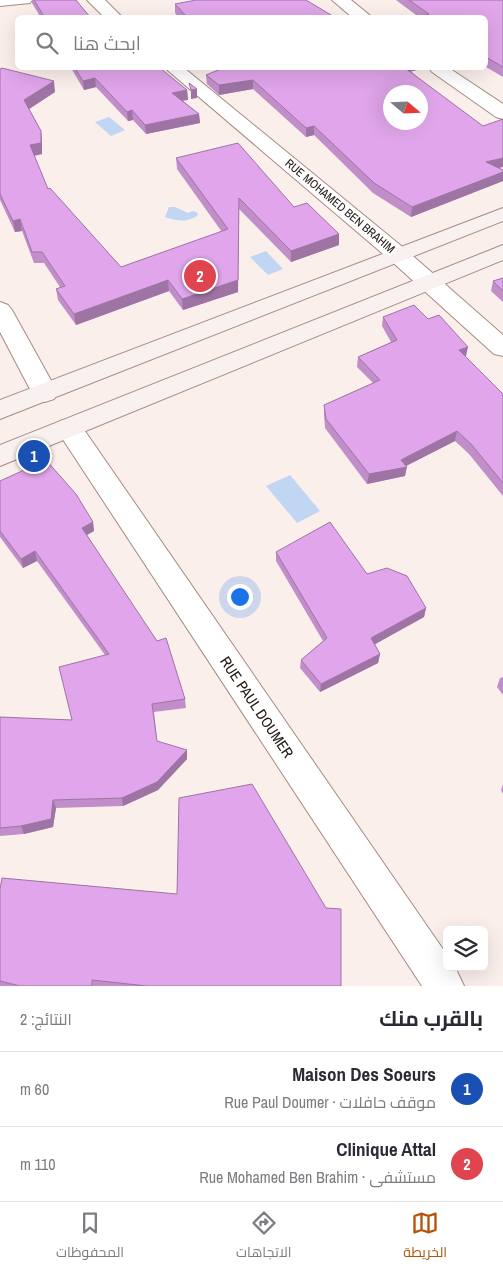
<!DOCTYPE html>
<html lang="ar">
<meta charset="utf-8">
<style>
body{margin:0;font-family:"Archivo Narrow",Cairo,sans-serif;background:#f2f2f3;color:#2b2b33;direction:rtl}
.controls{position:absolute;right:15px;bottom:15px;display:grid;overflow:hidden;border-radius:8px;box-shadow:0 5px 20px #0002}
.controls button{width:45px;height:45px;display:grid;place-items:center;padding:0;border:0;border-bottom:1px solid #e1e1e2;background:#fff;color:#2b2b33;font:25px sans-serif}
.compass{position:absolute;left:383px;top:85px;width:45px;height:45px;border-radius:50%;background:#fff;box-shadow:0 5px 20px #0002;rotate:109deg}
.you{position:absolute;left:239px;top:596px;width:18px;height:18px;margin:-12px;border:4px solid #fff;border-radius:50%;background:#1a73e8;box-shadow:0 0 0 8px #1a73e833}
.badge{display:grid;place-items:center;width:32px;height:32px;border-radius:50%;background:#b45309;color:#fff;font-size:16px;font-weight:700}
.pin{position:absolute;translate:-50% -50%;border:2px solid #fff;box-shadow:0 1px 5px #0006}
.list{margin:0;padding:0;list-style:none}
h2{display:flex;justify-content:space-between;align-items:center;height:65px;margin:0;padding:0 20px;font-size:21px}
h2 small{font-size:16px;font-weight:400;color:#7c7c81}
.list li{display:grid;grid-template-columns:32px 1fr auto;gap:15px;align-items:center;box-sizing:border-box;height:75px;padding:0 20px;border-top:1px solid #e1e1e2}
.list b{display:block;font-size:19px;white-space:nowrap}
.list p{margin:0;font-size:16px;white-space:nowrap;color:#7c7c81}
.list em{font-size:16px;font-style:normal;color:#7c7c81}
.icon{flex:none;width:28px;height:28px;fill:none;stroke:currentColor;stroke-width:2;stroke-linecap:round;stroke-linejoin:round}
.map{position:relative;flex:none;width:503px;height:986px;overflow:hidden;direction:ltr}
.search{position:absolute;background:#fff;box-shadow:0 5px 20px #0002;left:15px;right:15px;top:15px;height:55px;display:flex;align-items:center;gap:12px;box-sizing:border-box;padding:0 18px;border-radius:8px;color:#7c7c81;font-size:19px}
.sheet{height:215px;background:#fff}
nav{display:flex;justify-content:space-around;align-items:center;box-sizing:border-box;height:70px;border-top:1px solid #e1e1e2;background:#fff;font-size:14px;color:#7c7c81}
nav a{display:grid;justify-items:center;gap:2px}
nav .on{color:#b45309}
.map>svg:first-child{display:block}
.water{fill:#c0d6f2}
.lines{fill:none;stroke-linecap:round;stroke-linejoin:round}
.street-casing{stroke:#a68b82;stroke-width:2}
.secondary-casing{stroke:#a68b82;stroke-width:2}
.street{fill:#fff;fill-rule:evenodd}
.secondary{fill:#f9f1ef;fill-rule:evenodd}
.wall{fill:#c18ec9}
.shaded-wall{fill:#9d74a4}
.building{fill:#e0a5ea;stroke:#9d74a4;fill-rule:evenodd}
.labels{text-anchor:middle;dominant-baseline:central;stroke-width:5;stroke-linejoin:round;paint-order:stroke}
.far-street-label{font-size:12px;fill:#241a16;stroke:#fff}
.street-label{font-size:15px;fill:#241a16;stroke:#fff}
</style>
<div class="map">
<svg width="503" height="986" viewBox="0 0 503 986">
<rect width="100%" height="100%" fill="#fbefeb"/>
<path class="water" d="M 109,117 L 125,130 L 111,136 L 95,122 Z
M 169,207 L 175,207 L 188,213 L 193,211 L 198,213 L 197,216 C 185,223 177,221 165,217 Z
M 266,251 L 283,269 L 268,275 L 250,257 Z
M 290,475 L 320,511 L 297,523 L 266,486 Z"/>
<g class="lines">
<g class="street-casing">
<path id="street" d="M 0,0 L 32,0 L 30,3 L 0,6 Z
M 87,0 L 105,0 L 123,18 L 105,18 Z
M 332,0 L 351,0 L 373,18 L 353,18 Z
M 165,68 L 184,68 L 405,249 L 503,335 L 503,356 L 494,354 L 389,259 Z
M 429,68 L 449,68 L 503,104 L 503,119 L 496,117 L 432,72 Z
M 0,302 L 8,305 L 12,310 L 58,393 L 54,399 L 45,402 L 36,399 L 32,393 L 0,332 Z
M 69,419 L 78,421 L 447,955 L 447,967 L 455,967 L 464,986 L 422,986 L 60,435 L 56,428 L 60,421 Z"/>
</g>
<g class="secondary-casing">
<path id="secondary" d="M 503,208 L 503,221 L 0,419 L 0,400 Z
M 503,245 L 503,260 L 0,466 L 0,445 Z"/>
</g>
<use href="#street" class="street"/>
<use href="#secondary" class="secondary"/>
</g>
<path class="wall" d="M 32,0 L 76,0 L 90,18 L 41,18 L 32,3 Z
M 396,0 L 503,0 L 503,77 L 486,67 L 486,18 L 420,18 Z
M 175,4 L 336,18 L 179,18 L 175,13 Z
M 71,68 L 160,68 L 187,90 L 188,100 L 182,100 L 199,114 L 200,123 L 146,134 L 133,120 L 128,121 L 96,87 L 84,90 Z
M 0,69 L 55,92 L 29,109 L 41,131 L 42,142 L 42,154 L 34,156 L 48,189 L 121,267 L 222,232 L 177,169 L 176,158 L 294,207 L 339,234 L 339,245 L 291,262 L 239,209 L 238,292 L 183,310 L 169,291 L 76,325 L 58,300 L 56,289 L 60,287 L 44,263 L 34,263 L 22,231 L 15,232 L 0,200 Z
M 411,71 L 499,168 L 503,170 L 503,181 L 411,217 L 373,193 L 314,135 L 306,137 L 253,89 L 219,95 L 207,84 L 206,75 Z
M 503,278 L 503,302 L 491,291 L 493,281 Z
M 383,317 L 428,319 L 466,356 L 465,357 L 503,394 L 503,496 L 469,454 L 455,441 L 406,466 L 405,476 L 367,484 L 325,428 L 324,415 L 324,405 L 373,383 L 357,367 L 358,357 L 391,342 L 382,326 Z
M 0,481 L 93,522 L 94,531 L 87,535 L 185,699 L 186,708 L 154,712 L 157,741 L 187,759 L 158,790 L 123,806 L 56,808 L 53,827 L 24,834 L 0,836 L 0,717 L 72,720 L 105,655 L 37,561 L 23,568 L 0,537 Z
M 276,552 L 367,574 L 426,608 L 424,617 L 375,644 L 380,654 L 378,663 L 320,692 L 300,668 L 301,660 L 323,641 L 276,561 Z
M 503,677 L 503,695 L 497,687 L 500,678 Z
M 503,784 L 503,794 L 501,790 Z
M 0,889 L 341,986 L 0,986 Z"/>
<path class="shaded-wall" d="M 402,68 L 425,68 L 401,74 Z
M 95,78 L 96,87 L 84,90 L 83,81 Z
M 253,80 L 253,89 L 219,95 L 219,85 Z
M 54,81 L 55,92 L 26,111 L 24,100 Z
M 197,89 L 197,98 L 191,99 L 191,90 Z
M 187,90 L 188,100 L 173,102 L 172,93 Z
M 132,110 L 133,120 L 128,121 L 127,112 Z
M 199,114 L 200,123 L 146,134 L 145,125 Z
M 314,126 L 314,135 L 306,137 L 306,128 Z
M 41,131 L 42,142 L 42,154 L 32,156 L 30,145 Z
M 503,158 L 503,167 L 484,172 L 486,162 Z
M 503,172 L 503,181 L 411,217 L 412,207 Z
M 239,198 L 238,292 L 183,310 L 182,299 L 238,280 Z
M 20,219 L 22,231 L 15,232 L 13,221 Z
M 339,234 L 339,245 L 291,262 L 291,251 Z
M 168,280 L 169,291 L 76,325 L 74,314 Z
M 468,347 L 466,356 L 457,360 L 459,350 Z
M 457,431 L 455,441 L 404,467 L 407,467 L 405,476 L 367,484 L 369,474 L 401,460 Z
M 93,522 L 94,531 L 83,537 L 82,528 Z
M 35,551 L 37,561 L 23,568 L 21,559 Z
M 426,608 L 424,617 L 370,647 L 371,638 Z
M 380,654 L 378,663 L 320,692 L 321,684 Z
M 187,750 L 187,759 L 158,790 L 123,806 L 122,798 Z
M 53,800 L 56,808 L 53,827 L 24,834 L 21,826 Z"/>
<path class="building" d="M 34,0 L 76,0 L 90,17 L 45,18 Z
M 196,0 L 306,0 L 336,18 L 188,18 L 175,4 Z
M 409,0 L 503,0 L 503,67 L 486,57 L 486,18 L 423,18 L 421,16 L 429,14 Z
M 2,68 L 54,81 L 24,100 L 41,131 L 41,143 L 30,145 L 48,189 L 50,188 L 121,267 L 228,229 L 176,158 L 238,143 L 294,207 L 307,203 L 339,234 L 291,251 L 239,198 L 238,280 L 182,299 L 168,280 L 74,314 L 56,289 L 65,286 L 42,252 L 32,252 L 20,219 L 13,221 L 0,194 L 0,69 Z
M 75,68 L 160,68 L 187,90 L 172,93 L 199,114 L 145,125 L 132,110 L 127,112 L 95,78 L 83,81 Z
M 223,68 L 405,68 L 483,126 L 503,119 L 503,158 L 486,162 L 503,170 L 503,172 L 412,207 L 374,183 L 314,126 L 306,128 L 253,80 L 219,85 L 206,75 ZM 390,92 L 420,92 L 420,122 L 390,122 Z
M 189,83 L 197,89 L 191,90 Z
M 503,278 L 503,291 L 493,281 Z
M 414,305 L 428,319 L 439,315 L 468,347 L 459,350 L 503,394 L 503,483 L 471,444 L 457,431 L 401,460 L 407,467 L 369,474 L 326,419 L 324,405 L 380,380 L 358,357 L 397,340 L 383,317 Z
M 46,460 L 76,494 L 93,522 L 82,528 L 157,641 L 166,638 L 185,699 L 152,704 L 157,741 L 187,750 L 157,782 L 122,798 L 53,800 L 51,819 L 21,826 L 0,828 L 0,717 L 72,720 L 59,667 L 109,654 L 35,551 L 21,559 L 0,531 L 0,481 Z
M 330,522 L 367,574 L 387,568 L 407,576 L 426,608 L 371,638 L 380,654 L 321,684 L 301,660 L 327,638 L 276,552 Z
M 252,784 L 326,908 L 341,909 L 341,986 L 147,986 L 92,980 L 92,986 L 20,986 L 0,981 L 0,889 L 2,878 L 177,894 L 179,798 Z"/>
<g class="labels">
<g class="far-street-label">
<text transform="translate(340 206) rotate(40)">RUE MOHAMED BEN BRAHIM</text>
</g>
<g class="street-label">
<text transform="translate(257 707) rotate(56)">RUE PAUL DOUMER</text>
</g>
</g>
</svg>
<div class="controls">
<button><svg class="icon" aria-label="layers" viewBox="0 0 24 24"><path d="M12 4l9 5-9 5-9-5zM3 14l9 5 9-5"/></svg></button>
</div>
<svg class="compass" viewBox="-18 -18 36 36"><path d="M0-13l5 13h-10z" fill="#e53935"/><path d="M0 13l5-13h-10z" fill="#7c7c81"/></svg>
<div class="you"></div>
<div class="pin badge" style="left:34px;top:456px;background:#1a4fb4">1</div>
<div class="pin badge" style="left:200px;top:276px;background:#e0444e">2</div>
<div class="search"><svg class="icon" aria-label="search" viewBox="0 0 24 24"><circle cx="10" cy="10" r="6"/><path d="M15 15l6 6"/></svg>ابحث هنا</div>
</div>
<section class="sheet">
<h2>بالقرب منك<small>النتائج: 2</small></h2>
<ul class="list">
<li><span class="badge" style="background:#1a4fb4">1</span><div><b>Maison Des Soeurs</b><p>موقف حافلات · Rue Paul Doumer</p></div><em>60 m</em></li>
<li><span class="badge" style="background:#e0444e">2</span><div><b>Clinique Attal</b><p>مستشفى · Rue Mohamed Ben Brahim</p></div><em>110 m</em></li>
</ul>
</section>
<nav>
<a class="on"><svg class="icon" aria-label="map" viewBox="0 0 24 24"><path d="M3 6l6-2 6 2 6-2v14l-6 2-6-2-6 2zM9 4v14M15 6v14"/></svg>الخريطة</a>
<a><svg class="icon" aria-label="directions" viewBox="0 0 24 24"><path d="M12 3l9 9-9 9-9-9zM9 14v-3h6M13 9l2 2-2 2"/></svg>الاتجاهات</a>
<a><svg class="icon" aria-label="saved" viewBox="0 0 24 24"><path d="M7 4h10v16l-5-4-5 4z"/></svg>المحفوظات</a>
</nav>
